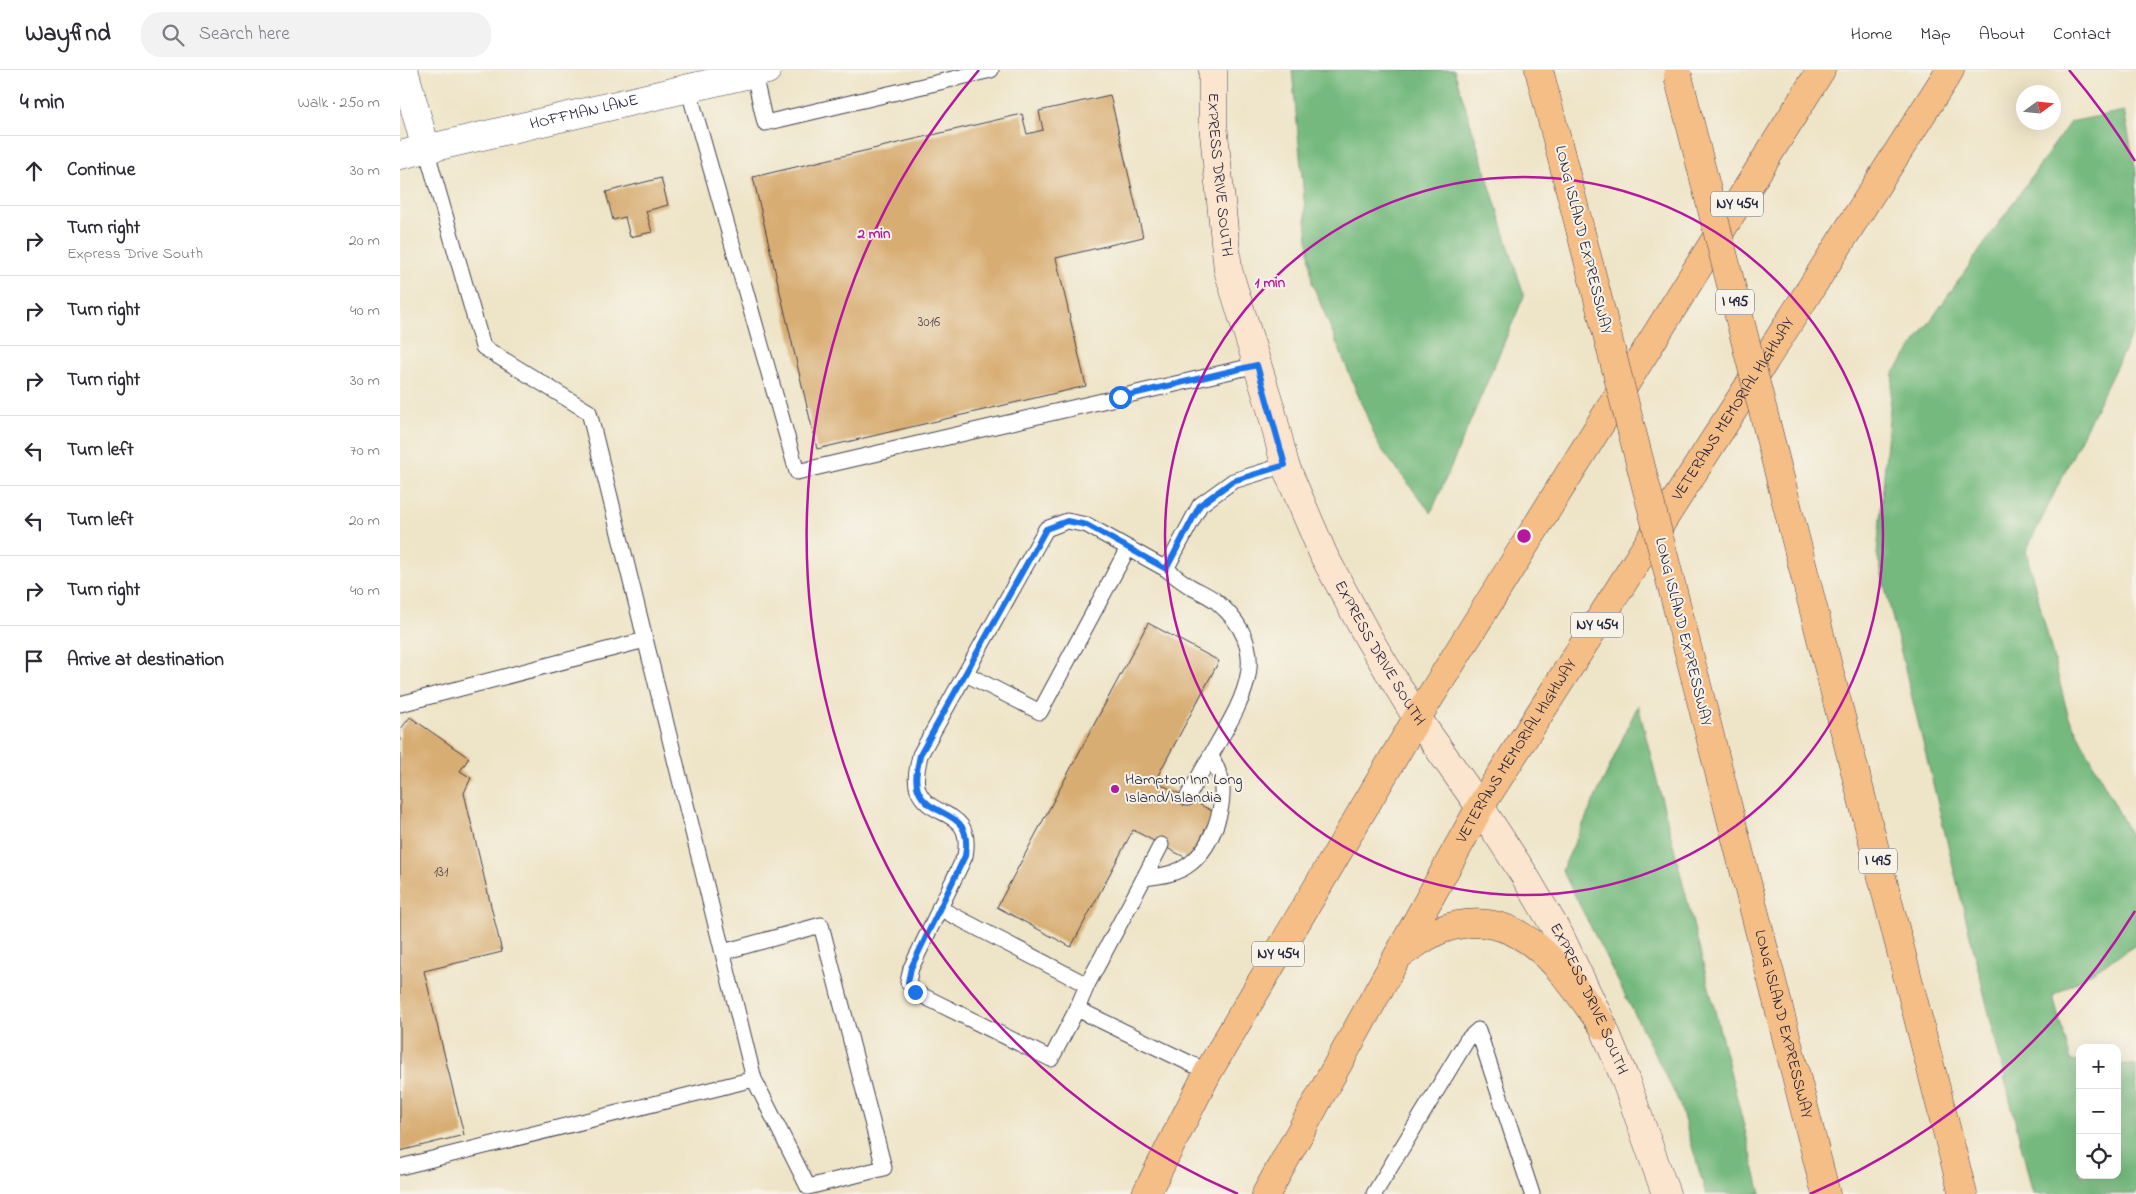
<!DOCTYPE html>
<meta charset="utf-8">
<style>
body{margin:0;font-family:"Indie Flower",sans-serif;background:#f2f2f3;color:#2b2b33}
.controls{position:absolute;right:15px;bottom:15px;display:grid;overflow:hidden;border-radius:10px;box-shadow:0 5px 20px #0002}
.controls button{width:45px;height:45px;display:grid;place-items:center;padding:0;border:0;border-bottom:1px solid #e1e1e2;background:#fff;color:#2b2b33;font:25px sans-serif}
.compass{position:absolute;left:1616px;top:15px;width:45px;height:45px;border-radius:50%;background:#fff;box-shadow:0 5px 20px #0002;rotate:75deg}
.stop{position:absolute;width:15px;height:15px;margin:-11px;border:4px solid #1a73e8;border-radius:50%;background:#fff}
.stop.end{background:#1a73e8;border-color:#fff;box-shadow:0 1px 5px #0008}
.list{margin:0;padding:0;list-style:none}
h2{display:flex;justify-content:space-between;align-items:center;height:65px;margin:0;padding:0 20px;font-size:21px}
h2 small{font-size:16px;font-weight:400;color:#7c7c81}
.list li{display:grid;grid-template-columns:32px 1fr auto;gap:15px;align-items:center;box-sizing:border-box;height:70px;padding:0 20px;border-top:1px solid #e1e1e2}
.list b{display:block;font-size:19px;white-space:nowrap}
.list p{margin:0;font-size:16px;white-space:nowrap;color:#7c7c81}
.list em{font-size:16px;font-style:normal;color:#7c7c81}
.icon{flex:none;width:28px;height:28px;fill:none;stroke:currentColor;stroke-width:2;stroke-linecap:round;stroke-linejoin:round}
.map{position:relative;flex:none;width:1736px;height:1124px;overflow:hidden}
header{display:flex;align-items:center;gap:30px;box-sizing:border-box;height:70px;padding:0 25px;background:#fff;border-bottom:1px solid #e1e1e2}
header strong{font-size:24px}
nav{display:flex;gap:28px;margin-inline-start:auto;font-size:18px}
.search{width:350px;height:45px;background:#f2f2f3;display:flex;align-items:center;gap:12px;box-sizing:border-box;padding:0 18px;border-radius:20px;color:#7c7c81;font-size:19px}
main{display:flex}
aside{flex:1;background:#fff}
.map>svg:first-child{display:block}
.forest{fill:#75b97e;stroke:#4c6e5c}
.building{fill:#d8ad73}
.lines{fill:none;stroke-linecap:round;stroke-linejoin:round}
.service-casing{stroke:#413f50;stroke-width:17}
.minor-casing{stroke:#413f50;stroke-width:29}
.secondary-casing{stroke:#413f50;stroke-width:29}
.trunk-casing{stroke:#413f50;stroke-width:29}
.motorway-casing{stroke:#413f50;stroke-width:29}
.service{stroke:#fff;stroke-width:15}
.minor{stroke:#fff;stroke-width:28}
.secondary{stroke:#fbe5cf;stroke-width:28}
.trunk{stroke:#f6be87;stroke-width:28}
.motorway{stroke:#f6be87;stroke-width:28}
.motorway-bridge-casing{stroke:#413f50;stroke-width:29;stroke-linecap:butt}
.motorway-bridge{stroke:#f6be87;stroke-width:28}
.route{stroke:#1a73e8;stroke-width:6}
.ring{fill:none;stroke:#b5179e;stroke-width:2.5}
.poi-dot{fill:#b5179e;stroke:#f7f3e8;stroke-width:2}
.labels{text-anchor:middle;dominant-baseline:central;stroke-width:4;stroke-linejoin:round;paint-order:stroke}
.number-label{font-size:14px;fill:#504549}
.shield{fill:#f7f3e8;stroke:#62616f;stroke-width:1}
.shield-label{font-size:15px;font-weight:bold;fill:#22223b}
.street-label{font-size:16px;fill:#22223b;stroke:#f7f3e8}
.poi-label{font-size:16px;fill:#22223b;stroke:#f7f3e8;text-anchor:start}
.centre{fill:#b5179e;stroke:#f7f3e8;stroke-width:2.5}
.ring-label{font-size:15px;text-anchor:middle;font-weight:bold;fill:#b5179e;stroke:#f7f3e8;stroke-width:4;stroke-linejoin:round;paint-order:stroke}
</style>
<header>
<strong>Wayfind</strong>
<div class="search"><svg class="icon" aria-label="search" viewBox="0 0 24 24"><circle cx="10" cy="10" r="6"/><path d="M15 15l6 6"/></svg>Search here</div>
<nav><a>Home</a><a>Map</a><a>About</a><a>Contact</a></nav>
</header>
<main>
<aside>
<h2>4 min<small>Walk · 250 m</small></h2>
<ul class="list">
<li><svg class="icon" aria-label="ahead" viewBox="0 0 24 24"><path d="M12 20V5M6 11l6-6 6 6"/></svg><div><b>Continue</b></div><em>30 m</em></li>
<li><svg class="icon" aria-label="right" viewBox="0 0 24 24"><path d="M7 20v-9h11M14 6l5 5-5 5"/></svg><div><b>Turn right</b><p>Express Drive South</p></div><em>20 m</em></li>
<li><svg class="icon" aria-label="right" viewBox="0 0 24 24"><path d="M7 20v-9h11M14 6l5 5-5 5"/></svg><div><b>Turn right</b></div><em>40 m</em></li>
<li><svg class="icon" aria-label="right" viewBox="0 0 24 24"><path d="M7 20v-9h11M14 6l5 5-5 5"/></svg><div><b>Turn right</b></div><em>30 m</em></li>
<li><svg class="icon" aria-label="left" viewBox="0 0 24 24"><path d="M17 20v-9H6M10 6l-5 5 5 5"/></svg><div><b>Turn left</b></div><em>70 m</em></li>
<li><svg class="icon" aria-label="left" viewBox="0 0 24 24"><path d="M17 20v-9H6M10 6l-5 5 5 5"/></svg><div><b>Turn left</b></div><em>20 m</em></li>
<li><svg class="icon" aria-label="right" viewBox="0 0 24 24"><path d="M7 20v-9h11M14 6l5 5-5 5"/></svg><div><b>Turn right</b></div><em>40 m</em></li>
<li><svg class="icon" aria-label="arrive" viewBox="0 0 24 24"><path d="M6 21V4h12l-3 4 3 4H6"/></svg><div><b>Arrive at destination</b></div></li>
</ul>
</aside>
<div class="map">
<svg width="1736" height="1124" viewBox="0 0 1736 1124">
<rect width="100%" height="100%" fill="#f7f3e8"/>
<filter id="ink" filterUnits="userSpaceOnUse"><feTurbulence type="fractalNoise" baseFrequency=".02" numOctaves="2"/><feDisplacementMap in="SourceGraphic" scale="10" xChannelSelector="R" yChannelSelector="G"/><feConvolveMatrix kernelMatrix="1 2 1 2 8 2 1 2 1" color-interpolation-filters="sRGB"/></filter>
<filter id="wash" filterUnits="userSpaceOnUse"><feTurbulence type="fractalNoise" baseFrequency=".0096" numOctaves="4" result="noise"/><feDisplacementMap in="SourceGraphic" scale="20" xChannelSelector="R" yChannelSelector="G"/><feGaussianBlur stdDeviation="1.12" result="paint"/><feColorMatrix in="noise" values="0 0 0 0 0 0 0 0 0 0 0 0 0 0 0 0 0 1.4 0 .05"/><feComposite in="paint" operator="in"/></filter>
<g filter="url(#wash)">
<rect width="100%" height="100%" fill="#eee4c7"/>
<path class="forest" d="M 892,0 L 1054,0 L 1124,226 L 1031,443 L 979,376 L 912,213 Z
M 1724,41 L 1736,101 L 1736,256 L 1626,481 L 1668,645 L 1736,775 L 1736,875 L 1653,926 L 1671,991 L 1680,992 L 1680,1105 L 1717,1105 L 1717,994 L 1736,995 L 1736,1124 L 1633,1124 L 1477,484 L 1493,304 L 1670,52 Z
M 1238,635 L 1361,1124 L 1306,1124 L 1279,1032 L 1162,800 Z"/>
<g id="blocks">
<path class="building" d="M 710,25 L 743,167 L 656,188 L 686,316 L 417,379 L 353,107 L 622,44 L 627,64 L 643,60 L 639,41 Z
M 261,108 L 268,135 L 246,141 L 252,162 L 230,167 L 225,147 L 213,150 L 206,122 Z
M 748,553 L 819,591 L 755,711 L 814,742 L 790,790 L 733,760 L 671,877 L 597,837 Z
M 10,647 L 69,688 L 60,701 L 71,708 L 64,723 L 102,882 L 24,901 L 64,1065 L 0,1081 L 0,660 Z"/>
</g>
</g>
<g filter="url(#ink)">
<use href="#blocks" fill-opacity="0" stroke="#413f50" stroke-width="1"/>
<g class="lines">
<g class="service-casing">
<path id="service" d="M 353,0 L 365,53 L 591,0
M 288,18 L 397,402 L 857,295
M 26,79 L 83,277 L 189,342 L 354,1009 L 408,1117 L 484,1098 L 421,855 L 323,882
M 566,604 L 640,642 L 728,478
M 0,634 L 245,570
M 787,728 L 811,685
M 744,808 L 761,775
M 539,838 L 687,915
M 677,939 L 651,989 L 515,922 L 508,912 L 511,898 L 565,786 C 574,736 530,751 518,720 C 514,709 518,696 520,685 L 646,459 L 667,451 L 687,455 L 766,499
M 808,1002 L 677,939 L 687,915 L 744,808 C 760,806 778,804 791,793 C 812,776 826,737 821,710 C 819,701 814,693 811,685 C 842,631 876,582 817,532 C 810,526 800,522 791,517 C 782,512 774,505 766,499 L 800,435 L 833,411 L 885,395
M 0,1097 L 354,1009
M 974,1124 L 1067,970 L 1078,960 L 1132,1124"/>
</g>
<g class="minor-casing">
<g id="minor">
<path d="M 4,0 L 26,79"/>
<path id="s1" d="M 0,85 L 367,0"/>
</g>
</g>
<g class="secondary-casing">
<g id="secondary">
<path id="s2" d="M 813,0 L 813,54 L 828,200 L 871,339 L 885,395 L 924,486 L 969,569 L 1017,648 L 1080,737 L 1123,803 L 1160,866 L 1203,956 L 1225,1009 L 1266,1124"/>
</g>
</g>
<g class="trunk-casing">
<g id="trunk">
<path d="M 999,885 C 1013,876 1027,865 1043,859 C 1122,833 1162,901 1203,956"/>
<path d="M 746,1124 L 808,1002 L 1017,648 L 1421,0"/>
<path id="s3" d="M 866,1124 L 1080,737 L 1550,0"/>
</g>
</g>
<g class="motorway-casing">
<g id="motorway">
<path d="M 1139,0 L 1180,159"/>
<path d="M 1393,459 L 1563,1124"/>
<path id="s4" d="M 1296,611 L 1426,1124"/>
</g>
</g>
<use href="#service" class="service"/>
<use href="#minor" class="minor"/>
<use href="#secondary" class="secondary"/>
<use href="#trunk" class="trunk"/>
<use href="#motorway" class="motorway"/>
<g class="motorway-bridge-casing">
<path id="motorway-bridge" d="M 1278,6 L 1393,459
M 1180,159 L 1296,611"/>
</g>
<use href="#motorway-bridge" class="motorway-bridge"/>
</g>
</g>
<g class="lines" filter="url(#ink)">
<path class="route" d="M 515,922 L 508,912 L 511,898 L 565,786 C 574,736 530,751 518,720 C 514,709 518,696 520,685 L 646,459 L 667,451 L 687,455 L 766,499 L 800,435 L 833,411 L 885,395 L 857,295 L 720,327"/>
</g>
<g class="ring">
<circle cx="1124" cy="466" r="359"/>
<path d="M1735 841A717 717 0 0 1 1410 1124M838 1124A717 717 0 0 1 579 0M1669 0A717 717 0 0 1 1735 91"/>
</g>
<circle class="poi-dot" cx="715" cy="719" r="5"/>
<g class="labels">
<g class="number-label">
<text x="529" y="252">3016</text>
<text x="41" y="802">131</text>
</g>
<g class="shield">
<rect x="1311" y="121.5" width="52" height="25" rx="4"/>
<rect x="1316" y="219.5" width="38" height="25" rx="4"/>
<rect x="1171" y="542.5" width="52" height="25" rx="4"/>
<rect x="1459" y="778.5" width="38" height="25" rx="4"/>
<rect x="852" y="871.5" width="52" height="25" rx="4"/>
</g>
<g class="shield-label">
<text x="1337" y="134">NY 454</text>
<text x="1335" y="232">I 495</text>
<text x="1197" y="555">NY 454</text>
<text x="1478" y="791">I 495</text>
<text x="878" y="884">NY 454</text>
</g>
<g class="street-label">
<text stroke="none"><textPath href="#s1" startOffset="189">HOFFMAN LANE</textPath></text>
<text stroke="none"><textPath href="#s2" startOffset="105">EXPRESS DRIVE SOUTH</textPath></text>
<text transform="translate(1183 170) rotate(76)">LONG ISLAND EXPRESSWAY</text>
<text stroke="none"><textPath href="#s3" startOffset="914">VETERANS MEMORIAL HIGHWAY</textPath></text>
<text transform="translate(1283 562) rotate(76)">LONG ISLAND EXPRESSWAY</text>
<text stroke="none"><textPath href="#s2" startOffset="615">EXPRESS DRIVE SOUTH</textPath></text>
<text stroke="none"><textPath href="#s3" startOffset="509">VETERANS MEMORIAL HIGHWAY</textPath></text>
<text stroke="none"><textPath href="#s2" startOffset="1020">EXPRESS DRIVE SOUTH</textPath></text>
<text stroke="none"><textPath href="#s4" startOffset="354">LONG ISLAND EXPRESSWAY</textPath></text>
</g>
<g class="poi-label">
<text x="725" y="710">Hampton Inn Long<tspan x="725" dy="18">Island/Islandia</tspan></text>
</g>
</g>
<circle cx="1124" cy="466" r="8" class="centre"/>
<g class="ring-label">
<text x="474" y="168">2 min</text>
<text x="870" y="217">1 min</text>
</g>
</svg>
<div class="controls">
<button>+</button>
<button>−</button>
<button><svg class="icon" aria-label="locate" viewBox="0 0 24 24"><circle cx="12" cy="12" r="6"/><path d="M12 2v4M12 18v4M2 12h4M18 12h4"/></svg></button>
</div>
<svg class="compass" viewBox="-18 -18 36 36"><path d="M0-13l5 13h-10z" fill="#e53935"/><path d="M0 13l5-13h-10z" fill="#7c7c81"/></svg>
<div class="stop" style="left:720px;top:327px"></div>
<div class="stop end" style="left:515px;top:922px"></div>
</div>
</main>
